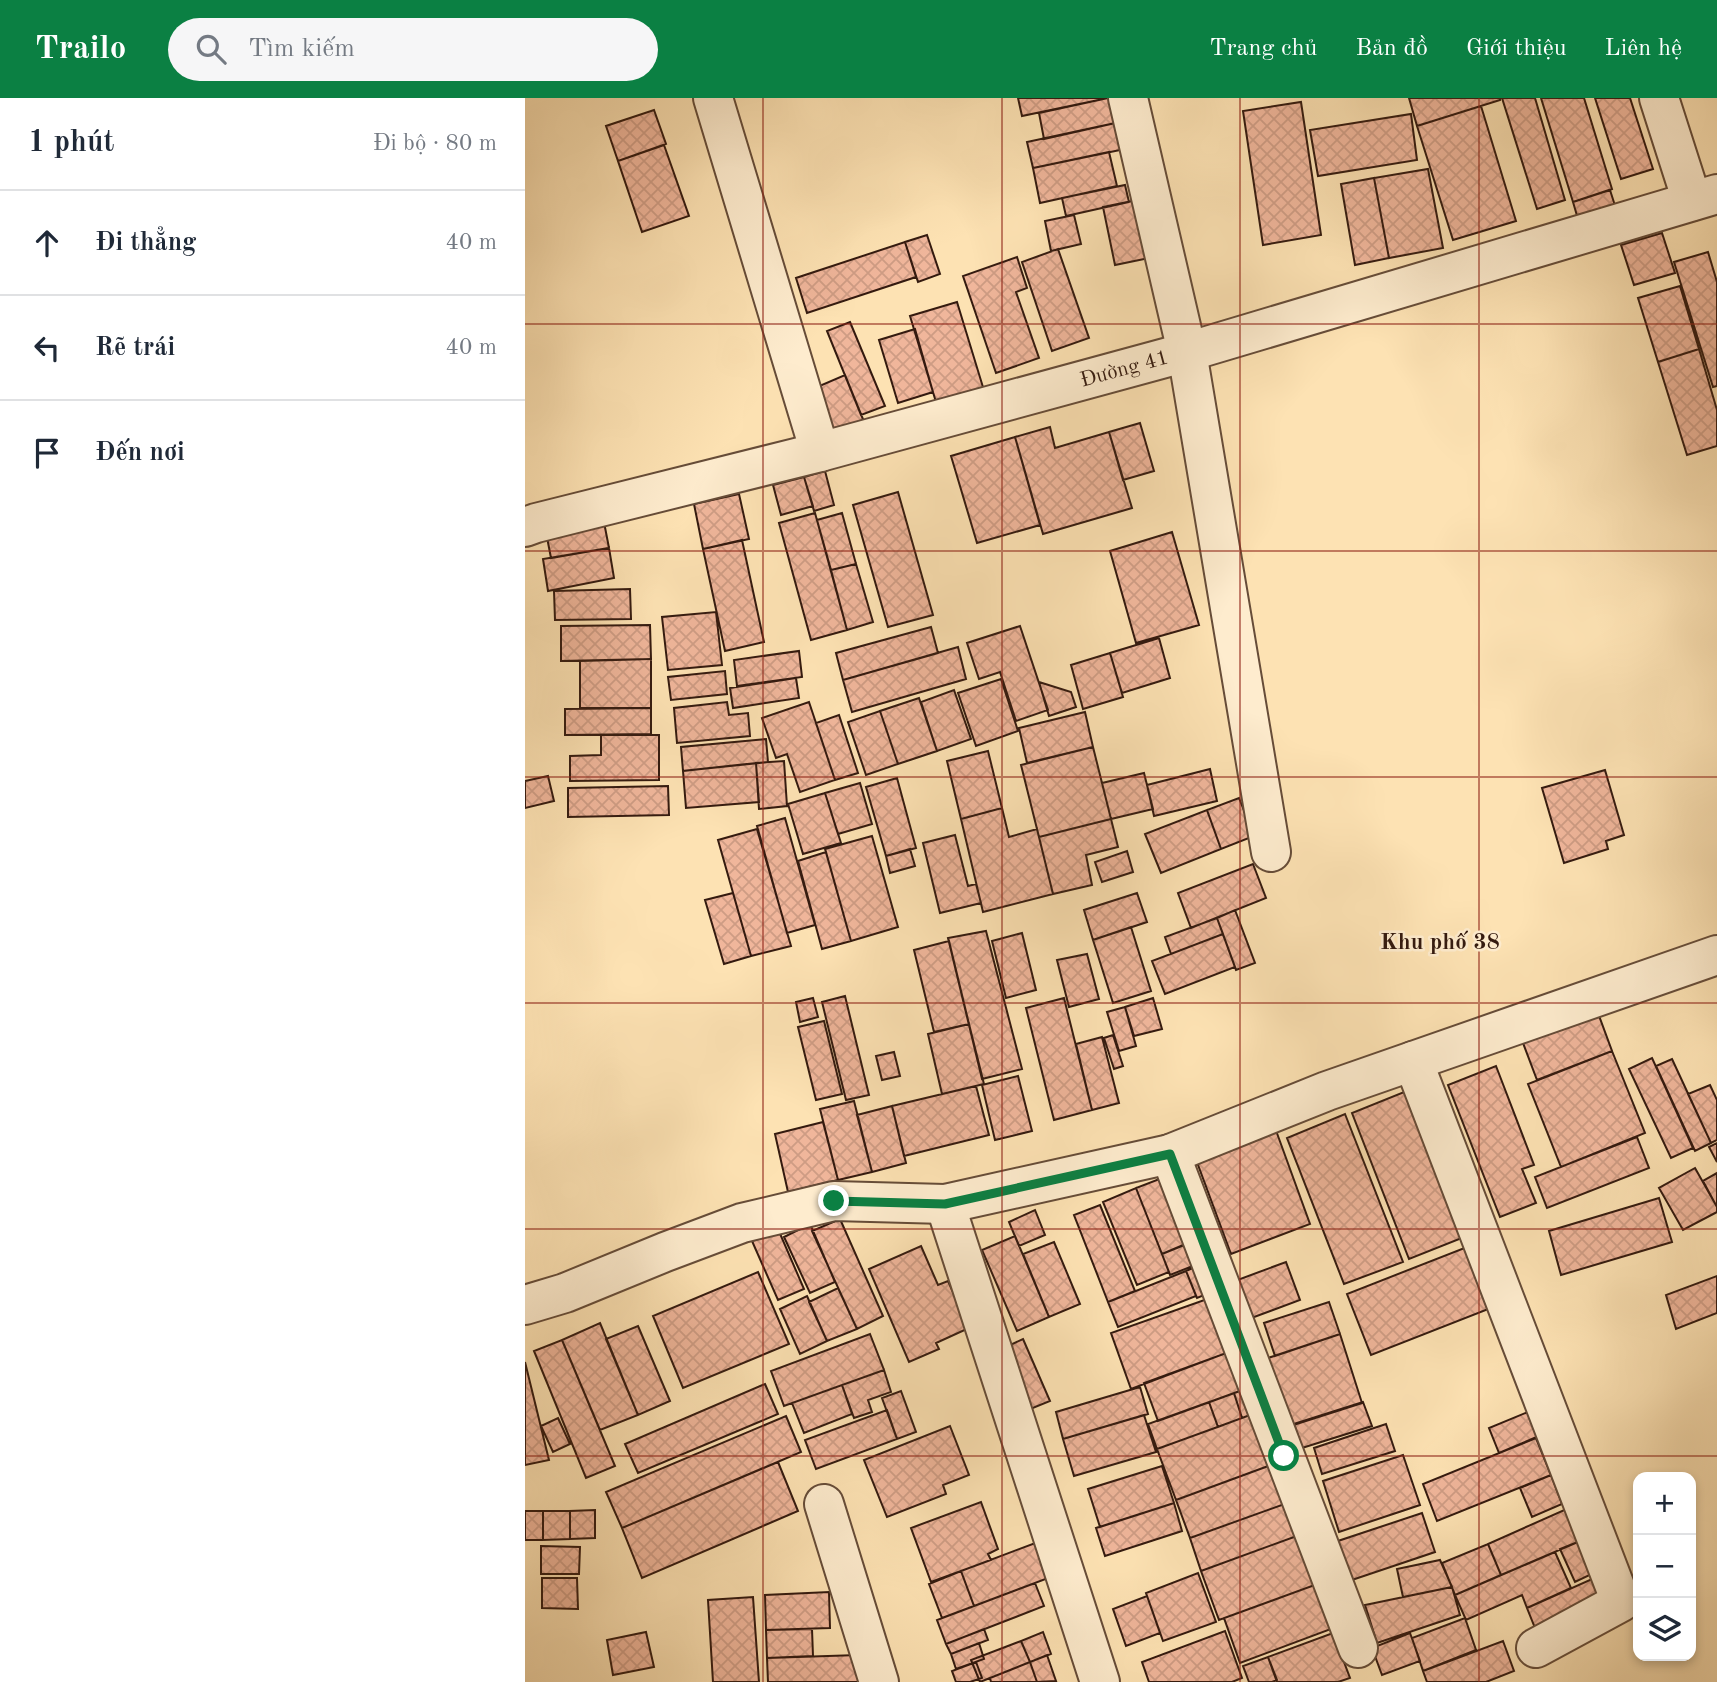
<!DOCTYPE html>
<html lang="vi">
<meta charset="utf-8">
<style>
body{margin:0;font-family:"Old Standard TT",serif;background:#f6f6f7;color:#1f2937}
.controls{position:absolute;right:21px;bottom:21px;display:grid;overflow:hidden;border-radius:14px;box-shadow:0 4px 10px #0003}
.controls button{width:63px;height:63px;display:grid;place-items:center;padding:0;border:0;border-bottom:2px solid #e0e1e3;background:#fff;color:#1f2937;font:35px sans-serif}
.stop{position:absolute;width:21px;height:21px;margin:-16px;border:5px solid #0b8043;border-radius:50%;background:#fff}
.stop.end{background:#0b8043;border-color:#fff;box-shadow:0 2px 7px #0008}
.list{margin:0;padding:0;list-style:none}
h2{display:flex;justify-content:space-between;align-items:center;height:91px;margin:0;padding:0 28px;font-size:30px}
h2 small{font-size:23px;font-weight:400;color:#747a83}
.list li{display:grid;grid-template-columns:46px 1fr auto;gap:21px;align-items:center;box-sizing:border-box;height:105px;padding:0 28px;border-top:2px solid #e0e1e3}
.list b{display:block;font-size:26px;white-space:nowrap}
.list em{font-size:23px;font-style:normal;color:#747a83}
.icon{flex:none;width:38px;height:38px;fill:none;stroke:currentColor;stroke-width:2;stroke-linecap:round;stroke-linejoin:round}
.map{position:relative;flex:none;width:1192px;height:1584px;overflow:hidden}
header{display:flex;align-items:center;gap:42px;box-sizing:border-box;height:98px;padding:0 35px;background:#0b8043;color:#fff}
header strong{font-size:33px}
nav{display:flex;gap:38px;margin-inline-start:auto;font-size:24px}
.search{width:490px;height:63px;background:#f6f6f7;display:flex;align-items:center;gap:18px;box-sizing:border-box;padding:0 24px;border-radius:38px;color:#747a83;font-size:26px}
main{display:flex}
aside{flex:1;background:#fff}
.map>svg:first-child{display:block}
.building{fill:url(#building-cross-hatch);stroke:#341a0f;stroke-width:2}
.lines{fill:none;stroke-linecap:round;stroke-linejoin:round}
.minor-casing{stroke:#664c38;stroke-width:42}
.minor{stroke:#feecce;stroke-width:38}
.route{stroke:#0b8043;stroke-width:9}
.grid{fill:none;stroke:#8f2418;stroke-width:2;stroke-opacity:0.55}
.labels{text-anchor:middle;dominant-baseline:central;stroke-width:5;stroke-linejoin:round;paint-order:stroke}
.street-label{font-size:21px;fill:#341a0f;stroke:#feecce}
.neighbourhood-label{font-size:23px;font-weight:bold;fill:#341a0f;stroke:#feecce}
</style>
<header>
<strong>Trailo</strong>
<div class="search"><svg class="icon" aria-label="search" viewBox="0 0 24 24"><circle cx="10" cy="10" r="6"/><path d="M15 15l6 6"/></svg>Tìm kiếm</div>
<nav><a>Trang chủ</a><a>Bản đồ</a><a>Giới thiệu</a><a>Liên hệ</a></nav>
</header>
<main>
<aside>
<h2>1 phút<small>Đi bộ · 80 m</small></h2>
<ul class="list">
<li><svg class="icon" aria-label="ahead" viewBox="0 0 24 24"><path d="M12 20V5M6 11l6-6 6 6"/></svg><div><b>Đi thẳng</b></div><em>40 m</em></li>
<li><svg class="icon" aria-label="left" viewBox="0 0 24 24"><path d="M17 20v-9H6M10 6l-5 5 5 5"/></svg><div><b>Rẽ trái</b></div><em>40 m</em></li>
<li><svg class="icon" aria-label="arrive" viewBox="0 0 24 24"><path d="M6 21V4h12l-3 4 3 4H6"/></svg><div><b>Đến nơi</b></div></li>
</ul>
</aside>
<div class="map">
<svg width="1192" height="1584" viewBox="0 0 1192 1584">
<defs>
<pattern id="building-cross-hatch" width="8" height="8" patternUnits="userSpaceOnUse" patternTransform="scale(1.75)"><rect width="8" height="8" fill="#f0b69b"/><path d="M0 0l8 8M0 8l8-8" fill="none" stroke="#ce9c84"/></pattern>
</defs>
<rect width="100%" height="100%" fill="#fde2b3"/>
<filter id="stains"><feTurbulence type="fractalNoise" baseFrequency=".00286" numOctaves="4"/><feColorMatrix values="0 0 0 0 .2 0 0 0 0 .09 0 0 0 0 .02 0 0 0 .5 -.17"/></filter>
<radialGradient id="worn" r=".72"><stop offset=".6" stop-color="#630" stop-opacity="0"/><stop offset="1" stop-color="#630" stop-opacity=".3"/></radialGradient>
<path class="building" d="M 493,0 L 583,0 L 497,18 Z
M 583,0 L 590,0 L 595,24 L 519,41 L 514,15 Z
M 884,0 L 975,0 L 975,2 L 892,28 Z
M 977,0 L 1010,0 L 1040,102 L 1012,111 Z
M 1016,0 L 1059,0 L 1087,91 L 1048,104 Z
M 1070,0 L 1105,0 L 1128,71 L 1096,81 Z
M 776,4 L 796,137 L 738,147 L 718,13 Z
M 956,8 L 991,123 L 928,142 L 892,28 Z
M 129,12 L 141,46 L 93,63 L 81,28 Z
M 886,16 L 892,62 L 793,78 L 785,32 Z
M 595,24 L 600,51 L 508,70 L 502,44 Z
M 139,47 L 164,118 L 117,134 L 93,63 Z
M 584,54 L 592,88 L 515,105 L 508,70 Z
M 903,71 L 918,150 L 864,160 L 849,80 Z
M 849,80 L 864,160 L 830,167 L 816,86 Z
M 600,87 L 604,104 L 541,118 L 537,100 Z
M 1085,92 L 1093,117 L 1055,128 L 1048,104 Z
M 617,101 L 629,159 L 590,167 L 578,109 Z
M 549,117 L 556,146 L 526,153 L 520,123 Z
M 1137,135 L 1150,175 L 1109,187 L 1096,147 Z
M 402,137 L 415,176 L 393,184 L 380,144 Z
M 380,144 L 391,179 L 282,215 L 271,180 Z
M 533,151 L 564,240 L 527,253 L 497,164 Z
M 1183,154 L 1192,184 L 1192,288 L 1188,289 L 1149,164 Z
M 492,159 L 502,190 L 491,194 L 514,260 L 471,275 L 438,178 Z
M 1155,188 L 1174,251 L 1133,264 L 1113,200 Z
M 432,204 L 461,299 L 414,314 L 385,218 Z
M 325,224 L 360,308 L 336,317 L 302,233 Z
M 390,231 L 408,294 L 373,305 L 354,242 Z
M 1174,251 L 1192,312 L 1192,348 L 1162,357 L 1133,264 Z
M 320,277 L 342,331 L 305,347 L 292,289 Z
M 615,325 L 629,373 L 598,382 L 584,334 Z
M 525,329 L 530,350 L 584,334 L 607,410 L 518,436 L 490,339 Z
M 490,339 L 515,427 L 452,445 L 426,358 Z
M 300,373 L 309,407 L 289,413 L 279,379 Z
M 279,379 L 288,408 L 256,417 L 248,387 Z
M 373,394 L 408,517 L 363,529 L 328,407 Z
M 214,396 L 224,441 L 178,451 L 169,406 Z
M 290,415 L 322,532 L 286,542 L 254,425 Z
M 317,415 L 331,466 L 306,472 L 292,422 Z
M 78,419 L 84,450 L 26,460 L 20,429 Z
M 647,434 L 674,527 L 611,545 L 585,453 Z
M 217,442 L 239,544 L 200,553 L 178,451 Z
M 84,450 L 89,480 L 23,493 L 18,461 Z
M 331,466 L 348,524 L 322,532 L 306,472 Z
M 105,491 L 106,521 L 30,522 L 29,493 Z
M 191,514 L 197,567 L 143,572 L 137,519 Z
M 125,527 L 126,561 L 36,563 L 36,528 Z
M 495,528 L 523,612 L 491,623 L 475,574 L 454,581 L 442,545 Z
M 406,529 L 413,555 L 318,582 L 311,555 Z
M 634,540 L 645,580 L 597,595 L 585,555 Z
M 433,549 L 441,581 L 327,614 L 318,582 Z
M 274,553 L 277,579 L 212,588 L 209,562 Z
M 585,555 L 598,599 L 558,611 L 546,567 Z
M 126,561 L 126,610 L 55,610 L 55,563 Z
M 200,573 L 202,596 L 146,602 L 143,579 Z
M 271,580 L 274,600 L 208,610 L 205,590 Z
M 476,581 L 493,633 L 451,648 L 433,595 Z
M 514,584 L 546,594 L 551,609 L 524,618 Z
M 429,592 L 446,641 L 412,653 L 396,604 Z
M 394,600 L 412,653 L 373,666 L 355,613 Z
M 202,604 L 204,617 L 223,615 L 225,638 L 152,645 L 149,610 Z
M 284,604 L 310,682 L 275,694 L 262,656 L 251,660 L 237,620 Z
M 126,610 L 126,636 L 40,637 L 40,611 Z
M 355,613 L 373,666 L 341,677 L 323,624 Z
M 560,614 L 568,649 L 502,665 L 494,630 Z
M 314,617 L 333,675 L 310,682 L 291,625 Z
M 76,637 L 134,637 L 134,682 L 45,683 L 45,658 L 76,657 Z
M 241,641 L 243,664 L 158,673 L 156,649 Z
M 568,649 L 586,721 L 514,739 L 496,667 Z
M 463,653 L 477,710 L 436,721 L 422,663 Z
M 259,663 L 262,708 L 234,711 L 231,665 Z
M 231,665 L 234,704 L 161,710 L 158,673 Z
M 685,671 L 692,703 L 629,718 L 622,687 Z
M 1080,672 L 1099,737 L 1081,743 L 1083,751 L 1039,765 L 1017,690 Z
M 619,675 L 628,711 L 586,721 L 577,685 Z
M 23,678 L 29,703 L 0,710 L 0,683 Z
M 372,680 L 391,750 L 361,758 L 341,689 Z
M 335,685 L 347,726 L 313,736 L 300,695 Z
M 143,688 L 144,717 L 43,719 L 43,690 Z
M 300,695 L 316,745 L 278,756 L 263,706 Z
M 714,700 L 729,738 L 696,751 L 682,712 Z
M 477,710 L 484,739 L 512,731 L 528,796 L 458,814 L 436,721 Z
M 682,712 L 696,751 L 636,775 L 620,736 Z
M 260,720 L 290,827 L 262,835 L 232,728 Z
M 586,721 L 593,749 L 561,757 L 567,787 L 528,796 L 514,739 Z
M 232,731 L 266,848 L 226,858 L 193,742 Z
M 430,737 L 443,788 L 451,786 L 456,805 L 415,815 L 398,745 Z
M 347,738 L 373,829 L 326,843 L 300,751 Z
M 385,751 L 390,768 L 365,775 L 361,758 Z
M 602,753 L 608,774 L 577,784 L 570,764 Z
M 301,754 L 326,843 L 297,851 L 273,763 Z
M 728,766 L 741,800 L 666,830 L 653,795 Z
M 208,795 L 226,858 L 199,866 L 180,802 Z
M 612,795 L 622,824 L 568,842 L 559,812 Z
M 710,812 L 730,865 L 711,872 L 692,820 Z
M 692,820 L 698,836 L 646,856 L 640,839 Z
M 606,829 L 626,893 L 588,905 L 568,842 Z
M 461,833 L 497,971 L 457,981 L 423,840 Z
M 497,835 L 511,892 L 481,900 L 467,843 Z
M 698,836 L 710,869 L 640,896 L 627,863 Z
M 424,843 L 444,926 L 409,934 L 389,852 Z
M 562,856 L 574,901 L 544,909 L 532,862 Z
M 320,898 L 344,997 L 321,1002 L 297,904 Z
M 288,900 L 293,919 L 275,924 L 271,904 Z
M 539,900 L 567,1012 L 529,1022 L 501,910 Z
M 628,900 L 637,931 L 609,938 L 600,909 Z
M 600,909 L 611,948 L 594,953 L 582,914 Z
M 1073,915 L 1087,953 L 1012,982 L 998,945 Z
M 299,923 L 317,996 L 291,1002 L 273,929 Z
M 444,926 L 459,986 L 417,996 L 403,936 Z
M 588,937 L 598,968 L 589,971 L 579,940 Z
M 577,939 L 594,1005 L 567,1012 L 551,946 Z
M 1087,953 L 1120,1035 L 1036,1069 L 1003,986 Z
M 369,954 L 375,978 L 357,982 L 351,958 Z
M 1127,960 L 1168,1050 L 1146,1060 L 1104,971 Z
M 1147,961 L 1186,1045 L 1170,1053 L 1131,968 Z
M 971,968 L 1009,1067 L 997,1071 L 1011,1105 L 975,1119 L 923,987 Z
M 493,978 L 507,1033 L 470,1042 L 457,987 Z
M 1185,987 L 1192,1002 L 1192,1042 L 1186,1045 L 1163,996 Z
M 451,988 L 464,1037 L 379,1058 L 367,1008 Z
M 894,988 L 952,1134 L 884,1161 L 827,1015 Z
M 329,1003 L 347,1074 L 313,1082 L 295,1011 Z
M 367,1008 L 381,1065 L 347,1074 L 332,1017 Z
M 820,1016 L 878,1164 L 819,1186 L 762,1040 Z
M 298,1024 L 313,1082 L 263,1094 L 250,1036 Z
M 749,1027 L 785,1126 L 706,1156 L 669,1056 Z
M 1112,1039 L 1124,1070 L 1022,1110 L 1010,1079 Z
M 1192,1045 L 1192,1064 L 1184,1049 Z
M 1170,1070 L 1192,1109 L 1192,1114 L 1158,1132 L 1134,1090 Z
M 1192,1075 L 1192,1109 L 1178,1083 Z
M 637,1080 L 663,1145 L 637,1156 L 611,1090 Z
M 611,1090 L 644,1174 L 612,1187 L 578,1104 Z
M 1134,1100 L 1147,1144 L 1036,1177 L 1024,1133 Z
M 575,1107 L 610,1193 L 583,1204 L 549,1117 Z
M 510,1112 L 520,1137 L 494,1148 L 484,1124 Z
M 315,1121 L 358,1218 L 332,1231 L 287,1133 Z
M 285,1126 L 310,1184 L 285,1195 L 259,1139 Z
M 253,1131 L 279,1191 L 253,1202 L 227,1143 Z
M 490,1138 L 524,1219 L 492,1233 L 457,1152 Z
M 674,1141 L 683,1162 L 645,1177 L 637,1156 Z
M 529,1144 L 555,1206 L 524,1219 L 498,1156 Z
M 396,1148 L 413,1187 L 423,1183 L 444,1230 L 411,1245 L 414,1251 L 384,1264 L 344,1171 Z
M 942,1149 L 966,1210 L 846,1257 L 822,1196 Z
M 683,1163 L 694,1191 L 672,1200 L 661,1173 Z
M 761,1164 L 775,1202 L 713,1225 L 699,1187 Z
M 661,1173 L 671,1198 L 593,1229 L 583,1204 Z
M 233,1174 L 264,1246 L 158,1290 L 128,1218 Z
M 1192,1178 L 1192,1215 L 1151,1231 L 1141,1197 Z
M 313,1190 L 332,1231 L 302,1243 L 284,1204 Z
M 282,1198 L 302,1243 L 275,1256 L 255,1211 Z
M 685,1200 L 704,1254 L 606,1291 L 586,1235 Z
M 804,1204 L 815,1236 L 750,1258 L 739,1225 Z
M 75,1225 L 113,1317 L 75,1332 L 37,1242 Z
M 113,1228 L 145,1303 L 113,1317 L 81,1241 Z
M 345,1236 L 359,1272 L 259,1308 L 246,1273 Z
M 815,1236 L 837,1305 L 750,1333 L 743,1260 Z
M 498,1241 L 525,1303 L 498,1314 L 472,1253 Z
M 37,1242 L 90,1368 L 61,1380 L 9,1253 Z
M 704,1254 L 718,1292 L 633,1323 L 619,1285 Z
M 0,1264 L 24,1362 L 0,1367 Z
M 359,1272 L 366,1294 L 343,1302 L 347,1314 L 329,1320 L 317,1287 Z
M 240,1286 L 253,1316 L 113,1375 L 100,1346 Z
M 317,1287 L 327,1316 L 279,1335 L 267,1305 Z
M 727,1288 L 736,1313 L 717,1320 L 709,1295 Z
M 615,1289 L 623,1316 L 538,1341 L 531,1314 Z
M 376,1293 L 391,1334 L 372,1341 L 357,1300 Z
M 709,1295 L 717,1320 L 693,1329 L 684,1304 Z
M 684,1304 L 693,1329 L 632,1351 L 623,1326 Z
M 838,1304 L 847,1328 L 777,1350 L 769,1326 Z
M 1010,1311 L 1021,1335 L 974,1355 L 964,1330 Z
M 362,1312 L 372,1341 L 291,1371 L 280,1342 Z
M 736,1313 L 754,1364 L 651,1402 L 632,1351 Z
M 619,1317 L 631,1354 L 549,1378 L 538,1341 Z
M 261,1318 L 276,1354 L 97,1430 L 81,1394 Z
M 33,1320 L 45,1346 L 28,1354 L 16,1328 Z
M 861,1326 L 870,1353 L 797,1376 L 789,1350 Z
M 425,1328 L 444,1377 L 418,1387 L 421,1396 L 362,1419 L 339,1362 Z
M 1011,1340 L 1026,1377 L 912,1423 L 898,1386 Z
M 878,1357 L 895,1407 L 814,1434 L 798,1383 Z
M 253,1364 L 273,1413 L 117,1480 L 97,1430 Z
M 754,1364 L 768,1403 L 665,1440 L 651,1402 Z
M 637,1368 L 649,1405 L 575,1429 L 563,1391 Z
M 1026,1377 L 1037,1406 L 1007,1419 L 995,1390 Z
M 768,1403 L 780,1435 L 676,1473 L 665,1440 Z
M 456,1404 L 473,1451 L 463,1456 L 466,1462 L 406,1484 L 386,1430 Z
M 649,1405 L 657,1433 L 580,1458 L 571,1430 Z
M 1046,1409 L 1060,1441 L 976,1477 L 963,1446 Z
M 70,1412 L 70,1440 L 45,1441 L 45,1413 Z
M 0,1413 L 18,1413 L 18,1442 L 0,1442 Z
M 18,1413 L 45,1413 L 45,1441 L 18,1442 Z
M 897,1415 L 910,1454 L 824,1483 L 810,1444 Z
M 780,1435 L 798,1484 L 694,1522 L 676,1473 Z
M 1060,1441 L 1073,1473 L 1050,1484 L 1035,1451 Z
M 513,1444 L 526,1479 L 449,1508 L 436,1473 Z
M 963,1446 L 976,1477 L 930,1497 L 917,1465 Z
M 16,1448 L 55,1449 L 54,1476 L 16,1476 Z
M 1030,1454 L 1046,1490 L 1002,1510 L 997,1497 L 941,1522 L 930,1497 Z
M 915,1462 L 927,1489 L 878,1499 L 872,1471 Z
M 436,1473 L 449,1508 L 417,1520 L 404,1486 Z
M 673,1475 L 691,1524 L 638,1543 L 621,1495 Z
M 1076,1477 L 1087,1502 L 1012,1535 L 1002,1510 Z
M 17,1480 L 52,1480 L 53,1511 L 17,1510 Z
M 798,1484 L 814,1528 L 715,1565 L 699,1520 Z
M 510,1485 L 519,1508 L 421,1546 L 412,1522 Z
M 927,1489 L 935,1517 L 852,1545 L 840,1507 Z
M 304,1494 L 305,1530 L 241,1532 L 240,1497 Z
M 622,1498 L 635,1535 L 601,1548 L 588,1511 Z
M 228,1499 L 234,1584 L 188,1584 L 183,1502 Z
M 940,1520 L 951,1552 L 898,1573 L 887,1540 Z
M 287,1531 L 288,1558 L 242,1560 L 241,1532 Z
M 459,1531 L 463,1542 L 426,1556 L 421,1546 Z
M 700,1533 L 717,1580 L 707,1584 L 624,1584 L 617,1564 Z
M 121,1534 L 129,1569 L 88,1577 L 82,1542 Z
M 518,1534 L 526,1556 L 505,1564 L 496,1543 Z
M 808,1535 L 825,1580 L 813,1584 L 752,1584 L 743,1559 Z
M 885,1535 L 895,1563 L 857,1577 L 847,1550 Z
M 496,1543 L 505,1564 L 455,1584 L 446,1562 Z
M 978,1543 L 989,1573 L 961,1584 L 902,1584 L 898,1573 Z
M 454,1545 L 459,1561 L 431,1571 L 426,1556 Z
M 333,1557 L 334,1584 L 243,1584 L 242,1560 Z
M 522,1557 L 531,1583 L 512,1584 L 505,1564 Z
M 743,1559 L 752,1582 L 747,1584 L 724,1584 L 718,1568 Z
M 451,1564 L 457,1580 L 445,1584 L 431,1584 L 427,1573 Z
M 505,1564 L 512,1584 L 466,1584 L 465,1580 Z"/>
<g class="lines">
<g class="minor-casing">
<g id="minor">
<path d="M 188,0 L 295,354"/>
<path d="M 603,0 L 662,254 L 746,754"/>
<path d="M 1134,0 L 1167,103"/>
<path id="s1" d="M 0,429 L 11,425 L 295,354 L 662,254 L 1192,96"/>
<path d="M 888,963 L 1096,1504 L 1011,1550"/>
<path d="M 645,1056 L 833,1550"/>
<path d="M 420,1106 L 575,1584"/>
<path d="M 0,1207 L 40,1195 L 140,1154 L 217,1125 L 309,1103 L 420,1106 L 645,1056 L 802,993 L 1192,857"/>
<path d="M 299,1406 L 354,1584"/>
</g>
</g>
<use href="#minor" class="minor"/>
</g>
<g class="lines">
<path class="route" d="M 309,1103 L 420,1106 L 645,1056 L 759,1358"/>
</g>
<path class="grid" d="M 238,0 L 238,1584M 477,0 L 477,1584M 715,0 L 715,1584M 954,0 L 954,1584M 0,226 L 1192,226M 0,453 L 1192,453M 0,679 L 1192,679M 0,905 L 1192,905M 0,1131 L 1192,1131M 0,1358 L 1192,1358"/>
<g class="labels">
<g class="street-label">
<text stroke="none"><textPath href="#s1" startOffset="620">Đường 41</textPath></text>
</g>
<g class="neighbourhood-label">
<text x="915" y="844">Khu phố 38</text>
</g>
</g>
<rect width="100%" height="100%" filter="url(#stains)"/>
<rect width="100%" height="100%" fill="url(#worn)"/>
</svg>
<div class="controls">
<button>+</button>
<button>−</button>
<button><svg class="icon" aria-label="layers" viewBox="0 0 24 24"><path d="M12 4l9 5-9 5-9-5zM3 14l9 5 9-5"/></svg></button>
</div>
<div class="stop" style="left:759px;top:1358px"></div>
<div class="stop end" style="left:309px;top:1103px"></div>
</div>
</main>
